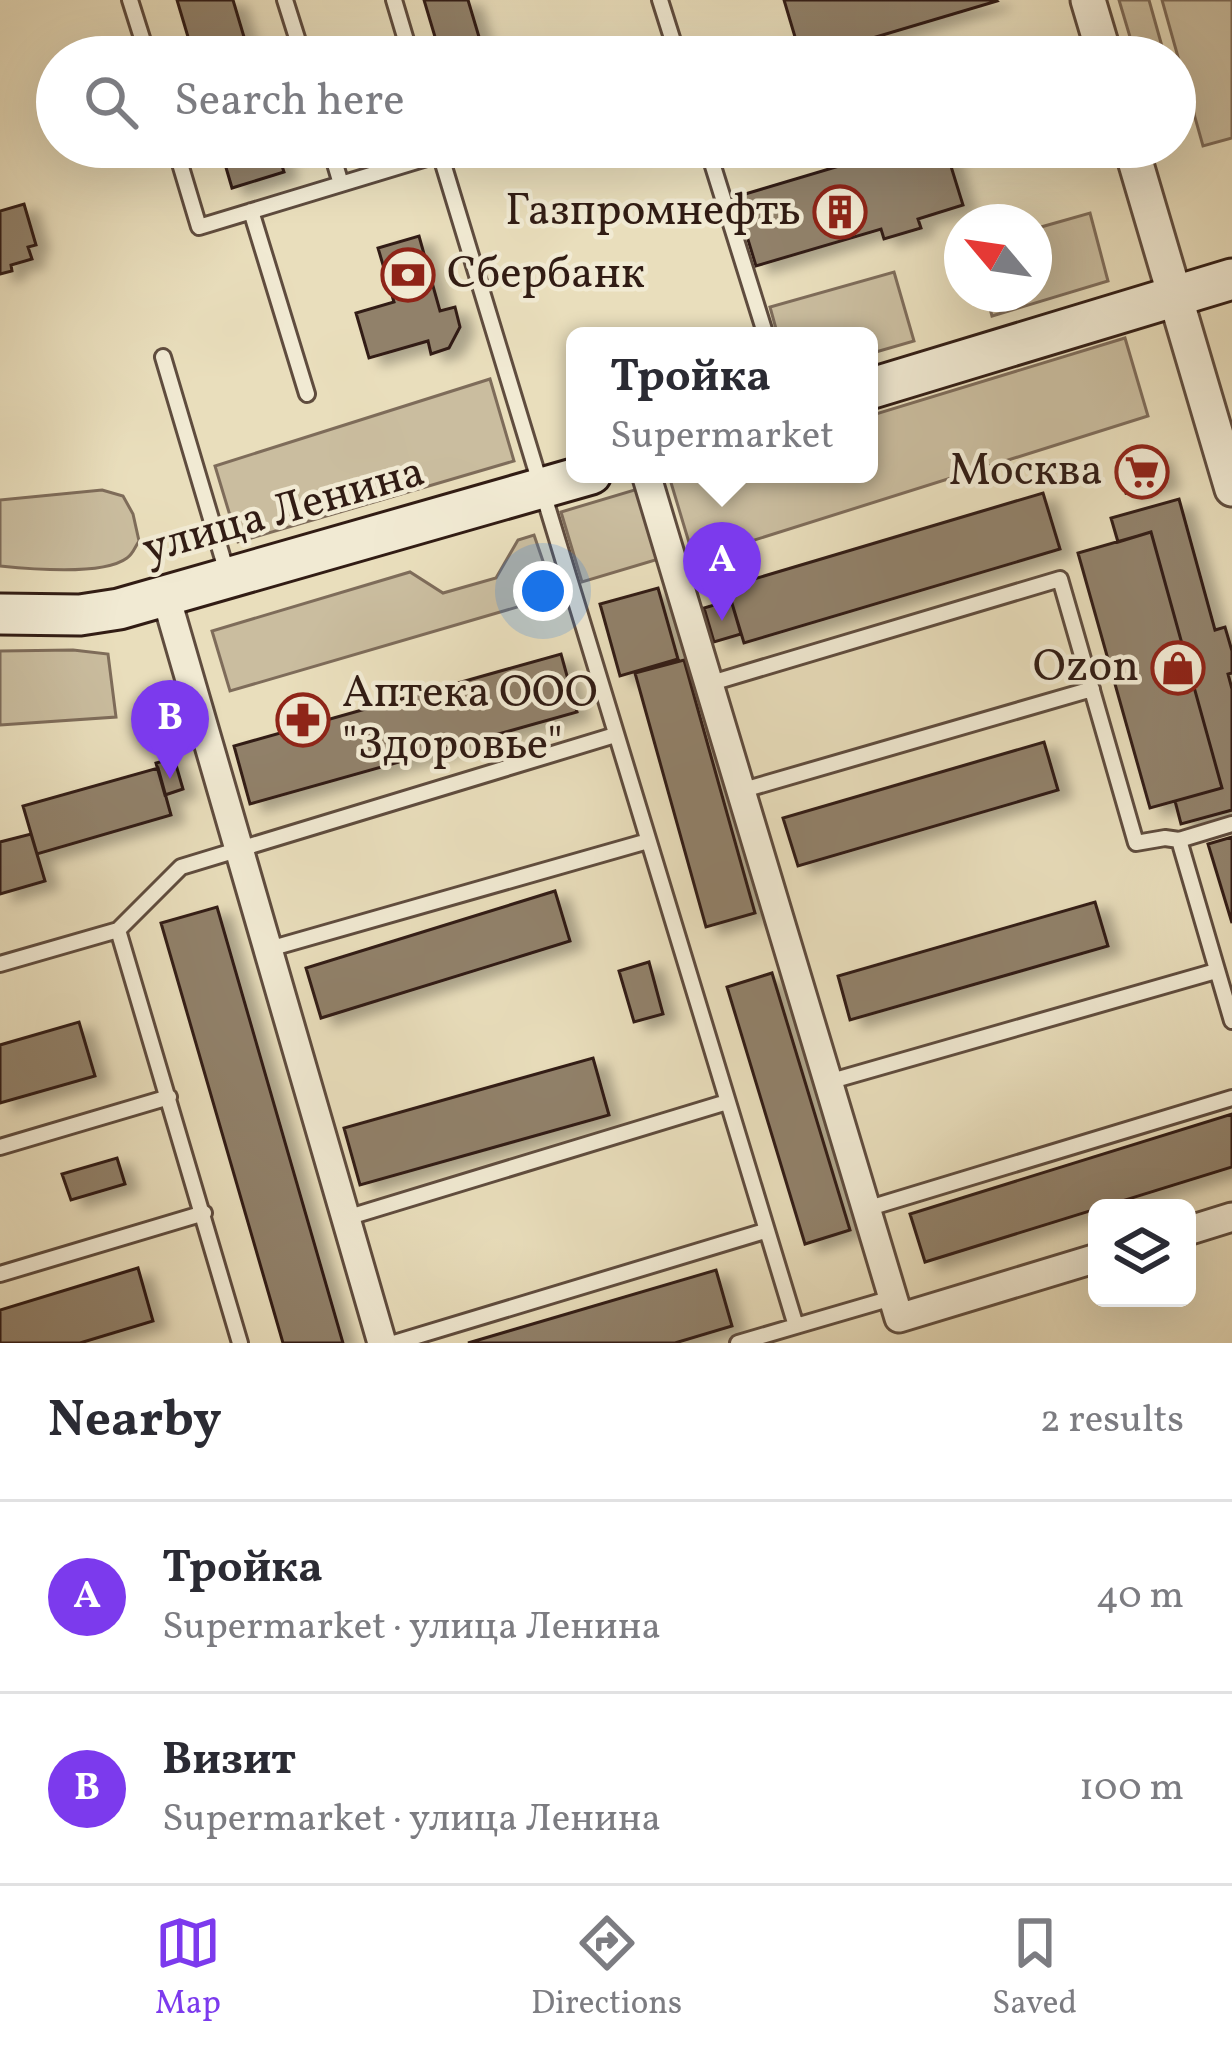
<!DOCTYPE html>
<meta charset="utf-8">
<style>
body{margin:0;font-family:Vollkorn,serif;background:#f2f2f3;color:#2b2b33}
.controls{position:absolute;right:36px;bottom:36px;display:grid;overflow:hidden;border-radius:18px;box-shadow:0 12px 48px #0002}
.controls button{width:108px;height:108px;display:grid;place-items:center;padding:0;border:0;border-bottom:3px solid #e1e1e2;background:#fff;color:#2b2b33;font:60px sans-serif}
.compass{position:absolute;left:944px;top:204px;width:108px;height:108px;border-radius:50%;background:#fff;box-shadow:0 12px 48px #0002;rotate:299deg}
.you{position:absolute;left:543px;top:591px;width:42px;height:42px;margin:-30px;border:9px solid #fff;border-radius:50%;background:#1a73e8;box-shadow:0 0 0 18px #1a73e833}
.badge{display:grid;place-items:center;width:78px;height:78px;border-radius:50%;background:#7c3aed;color:#fff;font-size:39px;font-weight:700}
.pin{position:absolute;translate:-50% -99px;filter:drop-shadow(0 3px 6px #0008)}
.pin::after{content:'';position:absolute;top:63px;width:42px;height:36px;background:inherit;clip-path:polygon(0 0,100% 0,50% 100%)}
.popup{position:absolute;left:566px;top:327px;width:312px;height:156px;box-sizing:border-box;display:grid;place-content:center;border-radius:18px;background:#fff;filter:drop-shadow(0 3px 9px #0005);font-size:39px;white-space:nowrap;color:#7c7c81}
.popup b{font-size:45px;color:#2b2b33}
.popup::after{content:'';position:absolute;left:50%;top:100%;margin-left:-24px;border:24px solid transparent;border-top-color:#fff}
.list{margin:0;padding:0;list-style:none}
h2{display:flex;justify-content:space-between;align-items:center;height:156px;margin:0;padding:0 48px;font-size:51px}
h2 small{font-size:39px;font-weight:400;color:#7c7c81}
.list li{display:grid;grid-template-columns:78px 1fr auto;gap:36px;align-items:center;box-sizing:border-box;height:192px;padding:0 48px;border-top:3px solid #e1e1e2}
.list b{display:block;font-size:45px;white-space:nowrap}
.list p{margin:0;font-size:39px;white-space:nowrap;color:#7c7c81}
.list em{font-size:39px;font-style:normal;color:#7c7c81}
.icon{flex:none;width:66px;height:66px;fill:none;stroke:currentColor;stroke-width:2;stroke-linecap:round;stroke-linejoin:round}
.map{position:relative;flex:none;width:1232px;height:1343px;overflow:hidden}
.search{position:absolute;background:#fff;box-shadow:0 12px 48px #0002;left:36px;right:36px;top:36px;height:132px;display:flex;align-items:center;gap:30px;box-sizing:border-box;padding:0 42px;border-radius:66px;color:#7c7c81;font-size:45px}
.sheet{height:540px;background:#fff}
nav{display:flex;justify-content:space-around;align-items:center;box-sizing:border-box;height:168px;border-top:3px solid #e1e1e2;background:#fff;font-size:33px;color:#7c7c81}
nav a{display:grid;justify-items:center;gap:6px}
nav .on{color:#7c3aed}
.map>svg:first-child{display:block}
.green{fill:#cabd9f;stroke:#7e6c5a;stroke-width:3}
.building{fill:#91816b;stroke:#311c14;stroke-width:3;filter:url(#shadow)}
.lines{fill:none;stroke-linecap:round;stroke-linejoin:round}
.service-casing{stroke:#5f4c3e;stroke-width:20}
.minor-casing{stroke:#5f4c3e;stroke-width:33}
.tertiary-casing{stroke:#5f4c3e;stroke-width:39}
.secondary-casing{stroke:#311c14;stroke-width:45}
.service{stroke:#f1ead3;stroke-width:14}
.minor{stroke:#f1ead3;stroke-width:27}
.tertiary{stroke:#f1ead3;stroke-width:33}
.secondary{stroke:#f1ead3;stroke-width:39}
.labels{text-anchor:middle;dominant-baseline:central;stroke-width:9;stroke-linejoin:round;paint-order:stroke}
.poi-label{font-size:45px;fill:#311c14;stroke:#f1ead3;text-anchor:end}
.street-label{font-size:45px;fill:#311c14;stroke:#f1ead3}
</style>
<div class="map">
<svg width="1232" height="1343" viewBox="0 0 1232 1343">
<defs>
<filter id="shadow"><feDropShadow dx="13" dy="7" stdDeviation="6" flood-color="#0004"/></filter>
</defs>
<rect width="100%" height="100%" fill="#e9debc"/>
<filter id="stains"><feTurbulence type="fractalNoise" baseFrequency=".00167" numOctaves="4"/><feColorMatrix values="0 0 0 0 .2 0 0 0 0 .09 0 0 0 0 .02 0 0 0 .5 -.17"/></filter>
<radialGradient id="worn" r=".72"><stop offset=".6" stop-color="#630" stop-opacity="0"/><stop offset="1" stop-color="#630" stop-opacity=".3"/></radialGradient>
<path class="green" d="M 1119,0 L 1149,0 L 1165,57 L 1136,57 Z
M 1162,0 L 1232,0 L 1232,138 L 1203,146 Z
M 1090,213 L 1108,281 L 992,316 L 986,294 L 1034,294 L 1034,229 Z
M 894,272 L 914,341 L 869,354 L 869,336 L 778,336 L 770,307 Z
M 1125,338 L 1148,416 L 694,559 L 669,476 L 869,474 L 869,416 Z
M 490,379 L 514,461 L 238,542 L 215,466 Z
M 641,488 L 662,558 L 582,582 L 561,512 Z
M 102,490 L 123,496 L 133,514 L 139,541 C 135,547 133,554 127,558 C 103,576 29,569 0,566 L 0,500 Z
M 534,535 L 555,596 L 230,691 L 212,631 L 410,572 L 443,593 L 496,578 L 518,540 Z
M 73,650 L 108,654 L 116,717 L 0,725 L 0,651 Z"/>
<path class="building" d="M 177,0 L 233,0 L 250,57 L 194,57 Z
M 424,0 L 468,0 L 485,57 L 441,57 Z
M 784,0 L 996,0 L 997,1 L 859,42 L 864,57 L 826,57 L 824,53 L 801,57 Z
M 220,147 L 276,147 L 284,172 L 232,188 Z
M 852,147 L 890,147 L 891,151 L 905,147 L 945,147 L 963,205 L 918,219 L 921,228 L 884,239 L 881,229 L 756,266 L 735,197 L 856,161 Z
M 24,204 L 36,245 L 28,247 L 32,259 L 11,265 L 12,271 L 0,274 L 0,211 Z
M 419,236 L 440,311 L 455,307 L 460,327 L 449,348 L 431,354 L 428,341 L 369,358 L 356,313 L 394,302 L 378,248 Z
M 1157,452 L 1166,481 L 1126,493 L 1118,463 Z
M 1043,493 L 1060,549 L 744,643 L 727,587 Z
M 1179,499 L 1215,630 L 1225,627 L 1232,651 L 1232,673 L 1228,674 L 1232,689 L 1232,810 L 1181,824 L 1175,801 L 1222,788 L 1151,532 L 1118,542 L 1111,518 Z
M 1151,532 L 1222,788 L 1150,808 L 1078,553 Z
M 658,588 L 678,659 L 620,676 L 600,604 Z
M 731,600 L 741,634 L 714,642 L 704,608 Z
M 561,654 L 577,712 L 250,804 L 234,746 Z
M 684,660 L 755,913 L 706,927 L 635,673 Z
M 1044,742 L 1058,790 L 798,866 L 783,818 Z
M 174,758 L 183,789 L 165,795 L 156,763 Z
M 158,768 L 171,815 L 37,854 L 23,806 Z
M 31,834 L 45,881 L 0,894 L 0,842 Z
M 1232,837 L 1232,923 L 1208,844 Z
M 555,891 L 570,941 L 321,1018 L 306,968 Z
M 1095,902 L 1108,946 L 850,1020 L 838,976 Z
M 217,907 L 343,1343 L 283,1343 L 161,923 Z
M 649,962 L 663,1014 L 634,1022 L 619,971 Z
M 772,973 L 850,1230 L 805,1244 L 727,987 Z
M 79,1022 L 95,1076 L 0,1103 L 0,1045 Z
M 593,1058 L 609,1115 L 360,1185 L 344,1128 Z
M 1232,1114 L 1232,1167 L 925,1262 L 910,1214 Z
M 117,1158 L 125,1184 L 71,1200 L 62,1174 Z
M 138,1268 L 153,1321 L 80,1343 L 0,1343 L 0,1310 Z
M 716,1270 L 732,1326 L 675,1343 L 468,1343 Z"/>
<g class="lines">
<g class="service-casing">
<path id="service" d="M 130,0 L 148,57
M 285,0 L 303,57
M 394,0 L 411,57
M 660,0 L 678,57
M 175,147 L 199,227 L 440,154
M 330,147 L 341,184
M 438,147 L 796,1326 L 892,1298
M 707,147 L 766,336
M 251,211 L 307,394
M 163,357 L 228,576
M 708,684 L 1060,579 L 1136,843 L 1165,838 L 1179,840 L 1232,1021
M 740,791 L 1092,689
M 1179,840 L 1232,824
M 118,930 L 240,1343
M 269,949 L 648,841
M 0,964 L 118,930 L 181,867 L 615,735
M 828,1082 L 1216,971
M 0,1147 L 169,1097
M 866,1209 L 1232,1098
M 346,1218 L 727,1102
M 0,1274 L 204,1213
M 394,1343 L 765,1231
M 738,1343 L 796,1326"/>
</g>
<g class="minor-casing">
<path id="minor" d="M 646,474 L 899,1318 L 1097,1258
M 166,597 L 382,1343
M 1187,1231 L 1232,1217"/>
</g>
<g class="tertiary-casing">
<path id="tertiary" d="M 1088,0 L 1105,57
M 1131,147 L 1232,489"/>
</g>
<g class="secondary-casing">
<path id="secondary" d="M 869,389 L 1232,279
M 0,614 L 80,615 L 119,609 L 591,474"/>
</g>
<use href="#service" class="service"/>
<use href="#minor" class="minor"/>
<use href="#tertiary" class="tertiary"/>
<use href="#secondary" class="secondary"/>
</g>
<defs>
<g id="building-ring" transform="scale(2.7)"><circle r="9.5" fill="#f1ead3" stroke="#8f2418" stroke-width="1.5"/><path d="M-4-6H4V6H1V3H-1V6H-4ZM-2.5-4.3h1.7v1.8h-1.7ZM.8-4.3h1.7v1.8H.8ZM-2.5-1h1.7V.8h-1.7ZM.8-1h1.7V.8H.8Z" fill="#8f2418"/></g>
<g id="bank-ring" transform="scale(2.7)"><circle r="9.5" fill="#f1ead3" stroke="#8f2418" stroke-width="1.5"/><path d="M-6-4H6V4H-6ZM0-2.3a2.3 2.3 0 1 0 0 4.6a2.3 2.3 0 1 0 0-4.6Z" fill="#8f2418"/></g>
<g id="supermarket-ring" transform="scale(2.7)"><circle r="9.5" fill="#f1ead3" stroke="#8f2418" stroke-width="1.5"/><path d="M-6-5.5h2.5l.6 2H6L4.5 2H-2.5L-4.4-4H-6ZM-1.5 3.2a1.3 1.3 0 1 0 .1 0ZM3 3.2a1.3 1.3 0 1 0 .1 0Z" fill="#8f2418"/></g>
<g id="shop-ring" transform="scale(2.7)"><circle r="9.5" fill="#f1ead3" stroke="#8f2418" stroke-width="1.5"/><path d="M-5-2.5h2.3a2.7 3.5 0 0 1 5.4 0H5L5.5 6h-11ZM-1.5-2.5h3a1.5 2.3 0 0 0-3 0Z" fill="#8f2418"/></g>
<g id="pharmacy-ring" transform="scale(2.7)"><circle r="9.5" fill="#f1ead3" stroke="#8f2418" stroke-width="1.5"/><path d="M-2-6h4v4h4v4h-4v4h-4v-4h-4v-4h4Z" fill="#8f2418"/></g>
</defs>
<g fill-rule="evenodd">
<use href="#building-ring" x="840" y="212"/>
<use href="#bank-ring" x="408" y="275"/>
<use href="#supermarket-ring" x="1142" y="472"/>
<use href="#shop-ring" x="1178" y="668"/>
<use href="#pharmacy-ring" x="303" y="720"/>
</g>
<g class="labels">
<g class="poi-label">
<text x="801" y="212">Газпромнефть</text>
<text x="447" y="275" text-anchor="start">Сбербанк</text>
<text x="1103" y="472">Москва</text>
<text x="1139" y="668">Ozon</text>
<text x="342" y="694" text-anchor="start">Аптека ООО<tspan x="342" dy="52">"Здоровье"</tspan></text>
</g>
<g class="street-label">
<text transform="translate(284 512) rotate(-16)">улица Ленина</text>
</g>
</g>
<rect width="100%" height="100%" filter="url(#stains)"/>
<rect width="100%" height="100%" fill="url(#worn)"/>
</svg>
<div class="controls">
<button><svg class="icon" aria-label="layers" viewBox="0 0 24 24"><path d="M12 4l9 5-9 5-9-5zM3 14l9 5 9-5"/></svg></button>
</div>
<svg class="compass" viewBox="-18 -18 36 36"><path d="M0-13l5 13h-10z" fill="#e53935"/><path d="M0 13l5-13h-10z" fill="#7c7c81"/></svg>
<div class="you"></div>
<div class="pin badge" style="left:722px;top:621px">A</div>
<div class="popup"><b>Тройка</b>Supermarket</div>
<div class="pin badge" style="left:170px;top:779px">B</div>
<div class="search"><svg class="icon" aria-label="search" viewBox="0 0 24 24"><circle cx="10" cy="10" r="6"/><path d="M15 15l6 6"/></svg>Search here</div>
</div>
<section class="sheet">
<h2>Nearby<small>2 results</small></h2>
<ul class="list">
<li><span class="badge">A</span><div><b>Тройка</b><p>Supermarket · улица Ленина</p></div><em>40 m</em></li>
<li><span class="badge">B</span><div><b>Визит</b><p>Supermarket · улица Ленина</p></div><em>100 m</em></li>
</ul>
</section>
<nav>
<a class="on"><svg class="icon" aria-label="map" viewBox="0 0 24 24"><path d="M3 6l6-2 6 2 6-2v14l-6 2-6-2-6 2zM9 4v14M15 6v14"/></svg>Map</a>
<a><svg class="icon" aria-label="directions" viewBox="0 0 24 24"><path d="M12 3l9 9-9 9-9-9zM9 14v-3h6M13 9l2 2-2 2"/></svg>Directions</a>
<a><svg class="icon" aria-label="saved" viewBox="0 0 24 24"><path d="M7 4h10v16l-5-4-5 4z"/></svg>Saved</a>
</nav>
